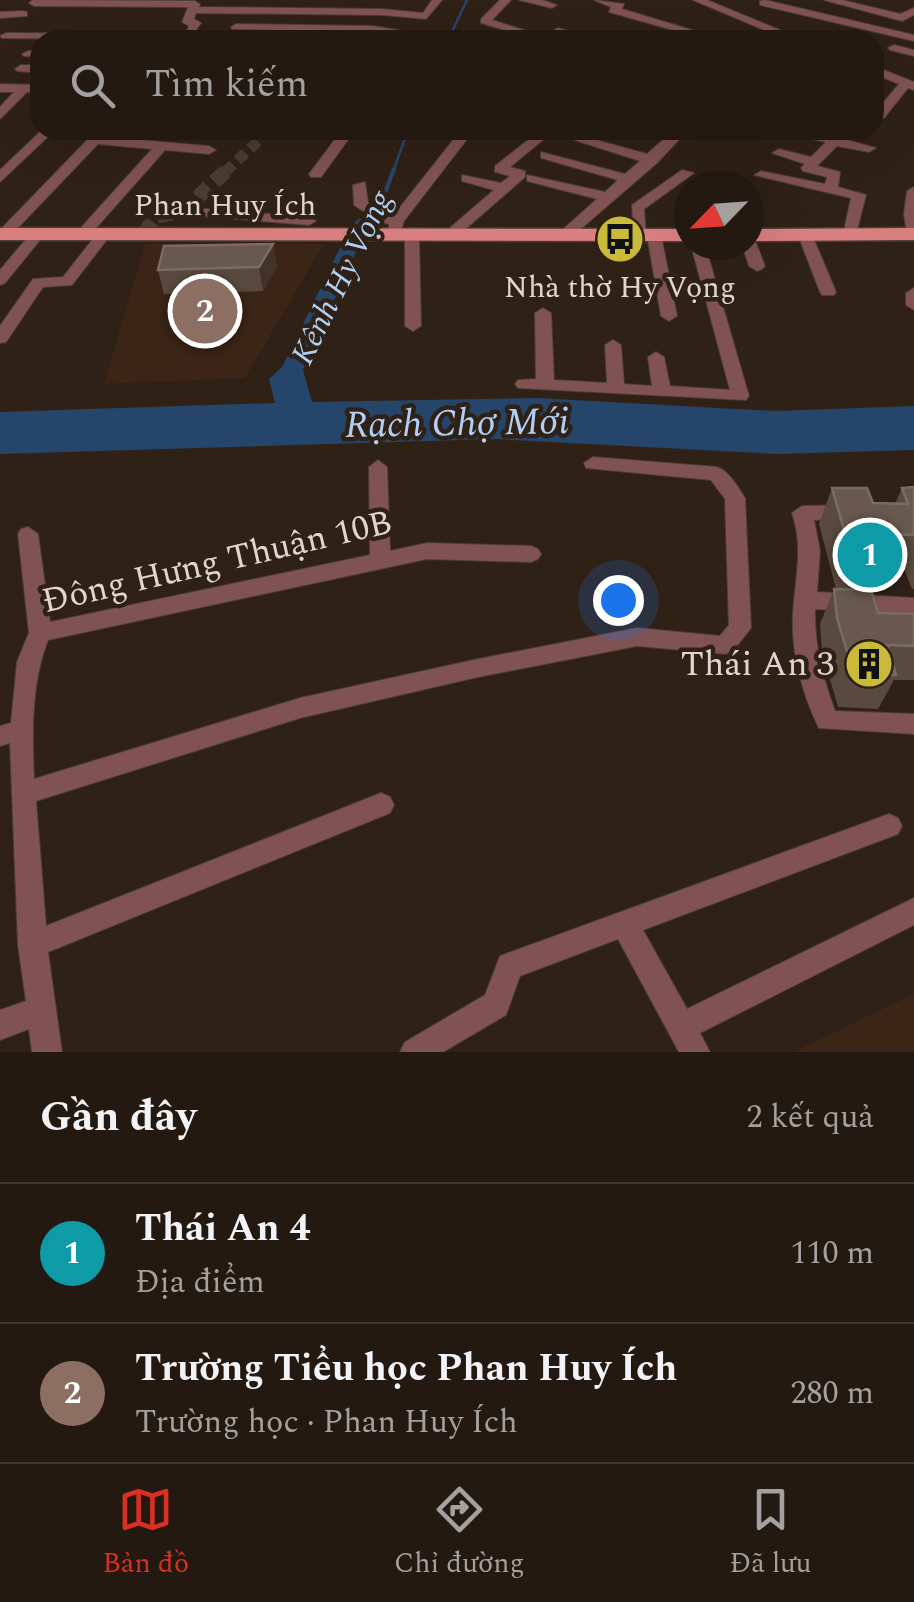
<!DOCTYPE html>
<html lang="vi">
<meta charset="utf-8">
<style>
body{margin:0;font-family:Spectral,serif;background:#30261e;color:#f1f3f6}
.compass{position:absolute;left:674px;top:170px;width:90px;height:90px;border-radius:50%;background:#241910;box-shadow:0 10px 40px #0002;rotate:245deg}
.you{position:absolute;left:618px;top:600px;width:35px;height:35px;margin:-25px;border:8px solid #fff;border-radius:50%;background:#1a73e8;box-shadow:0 0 0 15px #1a73e833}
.badge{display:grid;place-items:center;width:65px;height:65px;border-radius:50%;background:#d93025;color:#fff;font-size:32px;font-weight:700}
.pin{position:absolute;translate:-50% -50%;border:5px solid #fff;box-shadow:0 2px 10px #0006}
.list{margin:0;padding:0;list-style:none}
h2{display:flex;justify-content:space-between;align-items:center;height:130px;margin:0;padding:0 40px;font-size:42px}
h2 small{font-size:32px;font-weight:400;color:#a3a09f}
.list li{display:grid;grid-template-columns:65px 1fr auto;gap:30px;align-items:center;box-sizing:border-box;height:140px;padding:0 40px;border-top:2px solid #413830}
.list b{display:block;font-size:38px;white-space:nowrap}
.list p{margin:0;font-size:32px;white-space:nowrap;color:#a3a09f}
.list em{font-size:32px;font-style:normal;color:#a3a09f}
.icon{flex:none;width:55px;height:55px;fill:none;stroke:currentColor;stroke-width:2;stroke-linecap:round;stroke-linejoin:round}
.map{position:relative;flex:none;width:914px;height:1052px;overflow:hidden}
.search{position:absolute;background:#241910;box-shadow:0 10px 40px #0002;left:30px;right:30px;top:30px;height:110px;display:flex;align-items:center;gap:25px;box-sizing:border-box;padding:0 35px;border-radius:30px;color:#a3a09f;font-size:38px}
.sheet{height:410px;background:#241910}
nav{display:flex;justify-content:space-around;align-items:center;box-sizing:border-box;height:140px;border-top:2px solid #413830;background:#241910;font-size:28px;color:#a3a09f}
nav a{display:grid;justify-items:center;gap:5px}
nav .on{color:#d93025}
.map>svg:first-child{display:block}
.built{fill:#3a2516}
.water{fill:#25466a}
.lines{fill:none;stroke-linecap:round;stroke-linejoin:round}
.stream-far1{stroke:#25466a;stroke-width:2.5}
.stream{stroke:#25466a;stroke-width:4}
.minor-tunnel-far1{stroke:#4b3c32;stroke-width:11;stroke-dasharray:11 6;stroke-linecap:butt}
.minor-tunnel{stroke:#4b3c32;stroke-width:15;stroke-dasharray:15 8;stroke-linecap:butt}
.minor-casing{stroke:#4c3e34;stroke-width:2}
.major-casing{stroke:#4c3e34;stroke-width:3}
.minor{fill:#805352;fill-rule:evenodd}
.major{fill:#da7f7f;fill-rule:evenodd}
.wall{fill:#59493e}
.shaded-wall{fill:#433227}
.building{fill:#68584e;stroke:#7b6c62;stroke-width:2.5}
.labels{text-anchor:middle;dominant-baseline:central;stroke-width:9;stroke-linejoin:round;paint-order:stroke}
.far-street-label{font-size:30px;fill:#e1d6cf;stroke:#302116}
.far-poi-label{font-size:30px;fill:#e1d6cf;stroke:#302116}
.far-water-label{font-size:32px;font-style:italic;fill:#afcff4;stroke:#302116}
.street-label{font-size:35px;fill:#e1d6cf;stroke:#302116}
.poi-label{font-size:35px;fill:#e1d6cf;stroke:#302116;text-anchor:end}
.water-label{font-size:38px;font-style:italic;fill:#afcff4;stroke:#302116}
</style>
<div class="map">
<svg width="914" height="1052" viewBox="0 0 914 1052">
<rect width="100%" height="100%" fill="#302116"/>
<path class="built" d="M 145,244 L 324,244 L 245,378 L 104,384 Z
M 914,993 L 914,1052 L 794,1052 L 911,995 Z"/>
<path class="water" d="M 360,218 L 368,225 L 303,370 L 312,402 L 538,398 L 775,411 L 914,406 L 914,450 L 778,454 L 494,439 L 0,454 L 0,412 L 275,403 L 269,379 L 282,367 L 351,225 Z"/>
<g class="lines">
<path class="stream-far1" d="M 448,40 L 467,0
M 393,172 L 408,130"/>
<path class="stream" d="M 365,221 L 383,198 L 394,169"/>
<path class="minor-tunnel-far1" d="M 225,172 L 270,130"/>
<path class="minor-tunnel" d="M 144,234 L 156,216 L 183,211 L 228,169"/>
<g class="minor-casing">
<path id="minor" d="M 33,0 L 195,1 L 200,4 L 199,7 L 382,9 L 423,13 L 432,0 L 442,0 L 426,19 L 383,15 L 196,13 L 194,19 L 201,23 L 189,40 L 2,38 L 0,36 L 6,33 L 185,34 L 189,26 L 182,22 L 188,7 L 34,6 L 29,3 Z
M 500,0 L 511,0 L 492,20 L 556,40 L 538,40 L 481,23 L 481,19 Z
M 519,0 L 542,0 L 557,5 L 552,8 Z
M 594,0 L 624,4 L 622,9 L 715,37 L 708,40 L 609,12 L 611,7 Z
M 693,0 L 707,0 L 804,40 L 788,40 Z
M 765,0 L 914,35 L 914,41 L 760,5 L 760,1 Z
M 824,0 L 842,0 L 900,14 L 914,8 L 914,15 L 902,21 Z
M 23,11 L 27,12 L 27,16 L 0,18 L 0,12 Z
M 236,24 L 373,26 L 459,40 L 429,40 L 373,32 L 232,29 L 231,27 Z
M 558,28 L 592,38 L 594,40 L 576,40 L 554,33 L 553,31 Z
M 894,45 L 914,50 L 914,56 L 890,50 L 888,48 Z
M 28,51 L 40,51 L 40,57 L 24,56 L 22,54 Z
M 21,65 L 40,65 L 40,73 L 17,71 L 15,69 Z
M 874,66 L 914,82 L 914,90 L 908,88 L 884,118 L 874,117 L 874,109 L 877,110 L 899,84 L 874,74 Z
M 0,84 L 40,85 L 40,93 L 27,92 L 0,119 L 0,107 L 14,92 L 0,92 Z
M 42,130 L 55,130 L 0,182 L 0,170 Z
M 97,130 L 110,130 L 104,137 L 209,146 L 216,150 L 209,154 L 165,150 L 88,237 L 78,237 L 78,231 L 152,149 L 98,144 L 9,237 L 0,237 L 0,230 Z
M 221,130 L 234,130 L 223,139 L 217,135 Z
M 342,130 L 355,130 L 321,177 L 311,177 L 309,174 Z
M 461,130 L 474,130 L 404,221 L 398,239 L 388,239 L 389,224 L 379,222 L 354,205 L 353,185 L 365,182 L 368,203 L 393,216 Z
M 541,130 L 555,130 L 510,167 L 525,171 L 525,177 L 454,239 L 444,239 L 444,233 L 494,190 L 462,181 L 462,175 L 501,183 L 510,176 L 495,172 L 495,166 Z
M 674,130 L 688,130 L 657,163 L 569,239 L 559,239 L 559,233 L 597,199 L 527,181 L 527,175 L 605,192 L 618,180 L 541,158 L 541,152 L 625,174 L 640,161 L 565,137 L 571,133 L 647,154 Z
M 807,130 L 833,135 L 838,130 L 851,130 L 843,139 L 876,148 L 869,152 L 837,146 L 817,166 L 840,172 L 838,187 L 866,195 L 855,238 L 850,239 L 843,235 L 851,198 L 754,175 L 761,171 L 825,184 L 827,177 L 803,171 L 801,168 L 805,164 L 772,153 L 779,149 L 811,157 L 826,142 L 802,137 L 802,131 Z
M 682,170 L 694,173 L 644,209 L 646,236 L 644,239 L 634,239 L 632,205 Z
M 914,187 L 914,238 L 907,234 L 904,214 L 907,191 Z
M 183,207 L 309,217 L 316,221 L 309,225 L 178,214 L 176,211 Z
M 105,229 L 112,233 L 72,285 L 43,287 L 6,342 L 0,343 L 0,326 L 33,279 L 63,277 L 100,230 Z
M 37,231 L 44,235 L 5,283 L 0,285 L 0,270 L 32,232 Z
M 654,231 L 661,235 L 677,316 L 669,321 L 661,316 L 647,235 Z
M 805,231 L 812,235 L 836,292 L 834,295 L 822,295 L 820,292 L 798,235 Z
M 412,232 L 419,236 L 421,326 L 413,331 L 405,326 L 405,236 Z
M 749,239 L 756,243 L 765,266 L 762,269 L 757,271 L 749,266 L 742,245 L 749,245 Z
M 691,245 L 705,245 L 749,396 L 746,400 L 518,388 L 515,384 L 518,380 L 536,379 L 535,313 L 543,308 L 551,313 L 554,380 L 607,383 L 605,345 L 613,340 L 621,345 L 624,384 L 652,386 L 648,357 L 656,352 L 664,357 L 670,386 L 730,390 Z
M 914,288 L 914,310 L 906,305 L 906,293 Z
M 593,457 L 717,467 C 729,471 738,487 745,498 L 751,628 L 733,651 L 725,654 L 637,646 L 478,677 L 300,718 L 36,801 L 46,926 L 381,793 L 390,797 L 394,805 L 390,813 L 48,952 L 62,1052 L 32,1052 L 29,1029 L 0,1040 L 0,1010 L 26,1001 L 18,945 L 10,743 L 0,746 L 0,726 L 11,723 L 17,662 L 29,633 L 18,534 L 21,529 L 28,527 L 38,534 L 50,622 L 370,555 L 369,467 L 378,460 L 387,467 L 390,551 L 427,543 L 531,546 L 538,549 L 541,554 L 538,559 L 531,562 L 427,559 L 48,640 C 31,683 32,733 34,779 L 300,698 L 478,659 L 637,628 L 720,636 L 729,625 L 725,499 L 711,480 L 586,468 L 584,463 Z
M 850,505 L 860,512 L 857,517 L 814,520 L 820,551 L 817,592 L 914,598 L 914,614 L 815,609 C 814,645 823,678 835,711 L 914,714 L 914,734 L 819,728 C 802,694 791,652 793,614 C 795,579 804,548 792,513 L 802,506 Z
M 889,814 L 898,818 L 902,826 L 898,834 L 643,930 L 687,1009 L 914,898 L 914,925 L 700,1033 L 710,1052 L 679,1052 L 618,939 L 520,976 L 506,1015 L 443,1052 L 400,1052 L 405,1042 L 485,995 L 500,956 Z"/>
</g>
<g class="major-casing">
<path id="major" d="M 0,228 L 689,229 L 689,241 L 0,240 Z
M 914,228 L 914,240 L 749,241 L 749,229 Z"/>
</g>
<use href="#minor" class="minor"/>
<use href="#major" class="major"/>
</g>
<path class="wall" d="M 273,244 L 277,267 L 263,291 L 164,294 L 158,270 Z
M 914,487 L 914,589 L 912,589 L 905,571 L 884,570 L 875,590 L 836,589 L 819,524 L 832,488 L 873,503 L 895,504 L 902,488 Z
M 834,589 L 878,613 L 914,614 L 914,680 L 894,680 L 878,709 L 838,707 L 822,652 L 820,624 Z"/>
<path class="shaded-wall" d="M 273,244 L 277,267 L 263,291 L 259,267 Z"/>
<path class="building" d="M 273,244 L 259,267 L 158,270 L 164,246 Z
M 914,487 L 914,535 L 884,534 L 891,555 L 851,554 L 832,488 L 867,488 L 873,503 L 908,504 L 902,488 Z
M 834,589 L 871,590 L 878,613 L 914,614 L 914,646 L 887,645 L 896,675 L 854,674 L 837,618 Z"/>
<defs>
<g id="bus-disc" transform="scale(2.5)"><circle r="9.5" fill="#caba3a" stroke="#302116"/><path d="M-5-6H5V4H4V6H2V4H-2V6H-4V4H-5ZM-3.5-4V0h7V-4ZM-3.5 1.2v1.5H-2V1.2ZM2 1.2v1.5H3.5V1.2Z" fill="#111"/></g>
<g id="building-disc" transform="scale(2.5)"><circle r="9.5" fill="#caba3a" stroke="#302116"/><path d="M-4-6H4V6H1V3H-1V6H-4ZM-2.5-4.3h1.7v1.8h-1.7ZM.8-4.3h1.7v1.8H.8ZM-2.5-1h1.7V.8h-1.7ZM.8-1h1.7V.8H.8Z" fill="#111"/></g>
</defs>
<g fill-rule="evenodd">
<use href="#bus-disc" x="620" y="239"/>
<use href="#building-disc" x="869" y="664"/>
</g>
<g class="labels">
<g class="far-street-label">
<text x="225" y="206">Phan Huy Ích</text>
</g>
<g class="far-poi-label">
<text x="620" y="288">Nhà thờ Hy Vọng</text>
</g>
<g class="far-water-label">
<text transform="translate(342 278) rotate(-64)">Kênh Hy Vọng</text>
</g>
<g class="street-label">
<text transform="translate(217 562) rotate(-13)">Đông Hưng Thuận 10B</text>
</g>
<g class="poi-label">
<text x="834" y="664">Thái An 3</text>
</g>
<g class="water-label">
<text transform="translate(457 424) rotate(-1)">Rạch Chợ Mới</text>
</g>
</g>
</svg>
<svg class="compass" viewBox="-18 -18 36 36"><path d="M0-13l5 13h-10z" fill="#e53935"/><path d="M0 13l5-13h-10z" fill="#a3a09f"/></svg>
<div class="you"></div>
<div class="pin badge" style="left:870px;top:555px;background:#0f9aa8">1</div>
<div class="pin badge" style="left:205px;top:311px;background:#8d6e63">2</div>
<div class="search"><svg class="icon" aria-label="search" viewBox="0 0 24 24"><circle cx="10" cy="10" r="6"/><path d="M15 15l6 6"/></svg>Tìm kiếm</div>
</div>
<section class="sheet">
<h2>Gần đây<small>2 kết quả</small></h2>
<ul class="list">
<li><span class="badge" style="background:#0f9aa8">1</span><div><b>Thái An 4</b><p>Địa điểm</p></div><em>110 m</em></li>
<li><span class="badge" style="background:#8d6e63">2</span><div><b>Trường Tiểu học Phan Huy Ích</b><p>Trường học · Phan Huy Ích</p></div><em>280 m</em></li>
</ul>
</section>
<nav>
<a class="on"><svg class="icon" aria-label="map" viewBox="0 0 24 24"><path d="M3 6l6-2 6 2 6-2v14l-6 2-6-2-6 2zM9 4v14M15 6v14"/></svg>Bản đồ</a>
<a><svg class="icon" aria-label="directions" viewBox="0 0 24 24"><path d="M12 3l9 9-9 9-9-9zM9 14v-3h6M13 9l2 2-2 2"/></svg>Chỉ đường</a>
<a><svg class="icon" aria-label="saved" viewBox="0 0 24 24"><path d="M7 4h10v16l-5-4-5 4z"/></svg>Đã lưu</a>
</nav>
